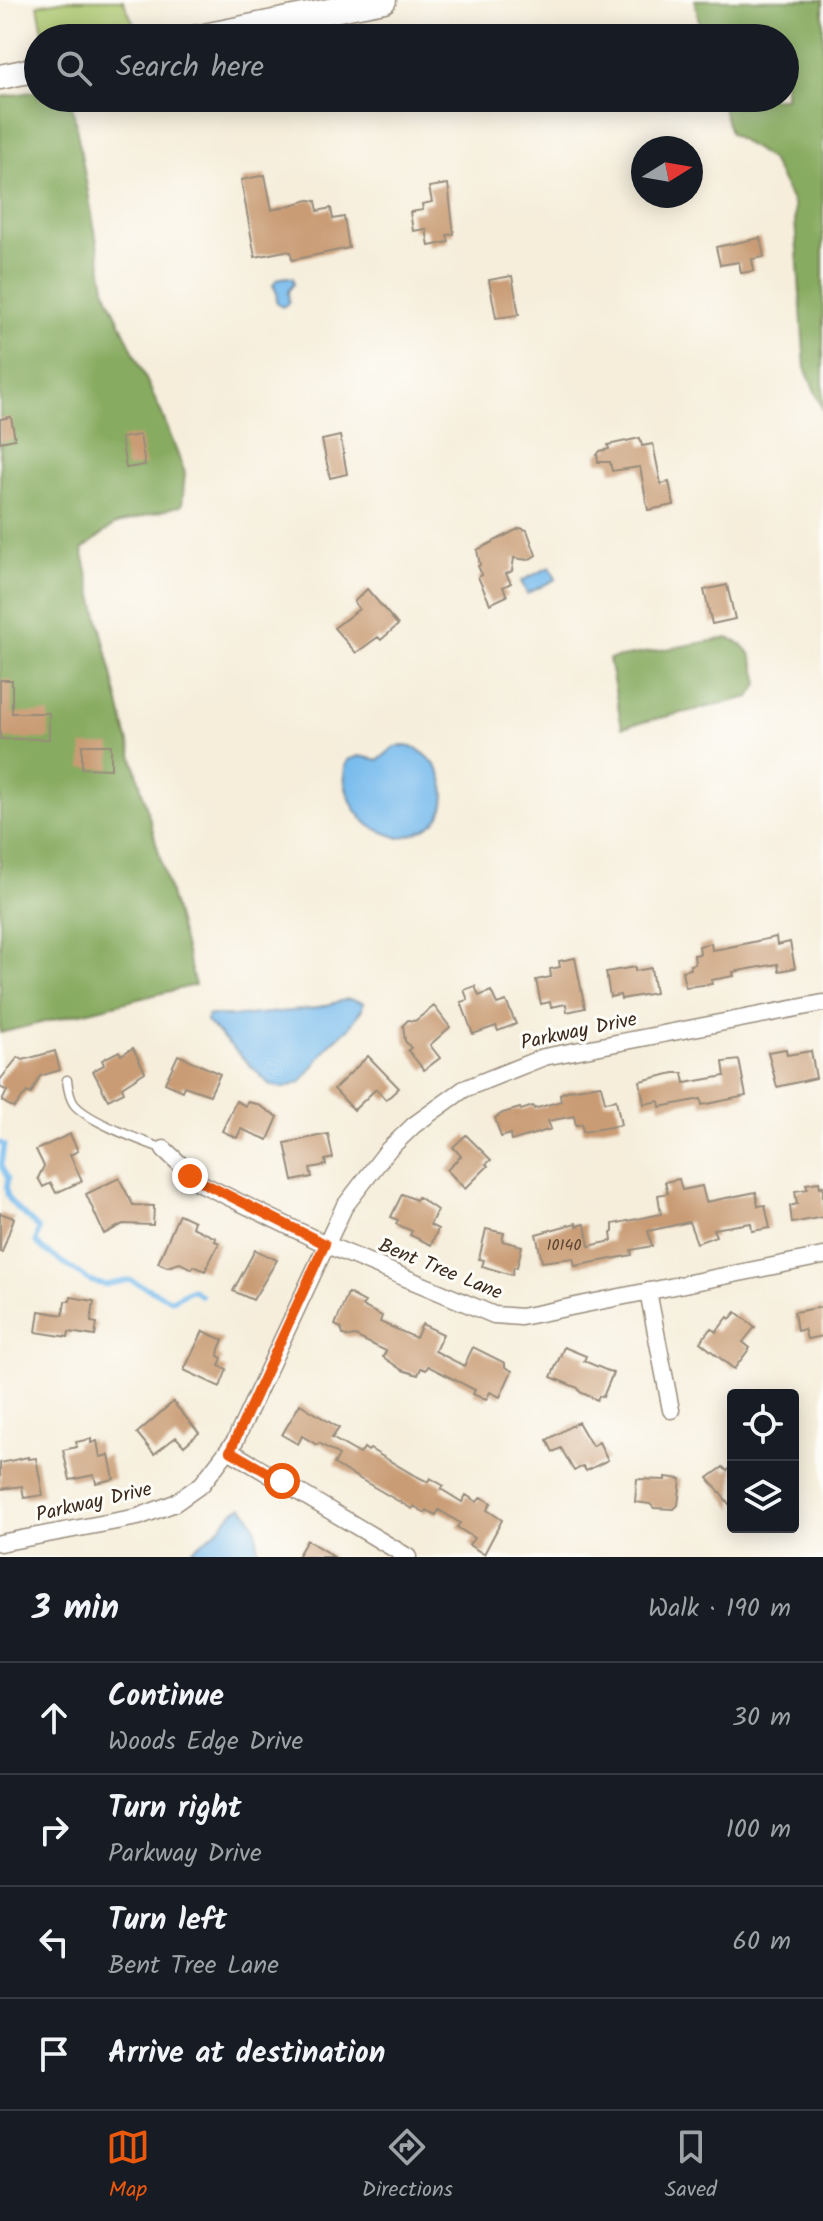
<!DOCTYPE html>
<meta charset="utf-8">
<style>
body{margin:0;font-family:Kalam,sans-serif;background:#20242c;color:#f1f3f6}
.controls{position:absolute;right:24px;bottom:24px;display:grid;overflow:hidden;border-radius:8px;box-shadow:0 4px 20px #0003}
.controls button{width:72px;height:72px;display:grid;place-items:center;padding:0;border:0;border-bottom:2px solid #363941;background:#171b24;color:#f1f3f6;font:40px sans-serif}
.compass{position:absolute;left:631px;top:136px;width:72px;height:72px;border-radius:50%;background:#171b24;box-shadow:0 4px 20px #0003;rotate:79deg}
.stop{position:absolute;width:24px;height:24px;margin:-18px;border:6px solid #ea580c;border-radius:50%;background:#fff}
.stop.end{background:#ea580c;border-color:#fff;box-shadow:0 2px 8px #0008}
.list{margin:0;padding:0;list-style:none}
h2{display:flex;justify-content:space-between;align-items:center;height:104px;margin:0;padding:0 32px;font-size:34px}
h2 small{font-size:26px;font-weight:400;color:#9ea1a6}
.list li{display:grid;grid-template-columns:52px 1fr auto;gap:24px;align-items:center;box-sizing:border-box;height:112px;padding:0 32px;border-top:2px solid #363941}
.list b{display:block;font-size:30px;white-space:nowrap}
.list p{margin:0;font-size:26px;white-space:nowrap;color:#9ea1a6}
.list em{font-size:26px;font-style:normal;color:#9ea1a6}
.icon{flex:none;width:44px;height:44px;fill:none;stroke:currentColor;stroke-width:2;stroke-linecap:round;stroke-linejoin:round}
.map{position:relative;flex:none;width:823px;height:1557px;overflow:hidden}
.search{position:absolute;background:#171b24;box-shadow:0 4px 20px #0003;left:24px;right:24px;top:24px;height:88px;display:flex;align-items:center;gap:20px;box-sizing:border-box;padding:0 28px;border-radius:44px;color:#9ea1a6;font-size:30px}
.sheet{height:552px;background:#171b24}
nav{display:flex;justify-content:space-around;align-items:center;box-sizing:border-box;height:112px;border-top:2px solid #363941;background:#171b24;font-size:22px;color:#9ea1a6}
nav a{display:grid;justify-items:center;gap:4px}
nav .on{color:#ea580c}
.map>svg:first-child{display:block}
.green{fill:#aac66d;stroke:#727846;stroke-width:2}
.forest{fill:#87ab60;stroke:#616a3f;stroke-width:2}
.water{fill:#77bbed;stroke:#597286;stroke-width:2}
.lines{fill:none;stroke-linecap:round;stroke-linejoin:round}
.stream{stroke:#77bbed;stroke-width:5}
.building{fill:#c99c74}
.lane-casing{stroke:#988c7c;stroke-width:11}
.street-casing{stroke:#988c7c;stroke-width:19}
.secondary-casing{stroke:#988c7c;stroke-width:27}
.lane{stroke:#fff;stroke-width:8}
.street{stroke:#fff;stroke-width:16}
.secondary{stroke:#fff;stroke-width:24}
.route{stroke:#ea580c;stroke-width:10}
.labels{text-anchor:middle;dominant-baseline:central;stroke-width:6;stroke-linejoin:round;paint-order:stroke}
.number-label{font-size:16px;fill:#5e4634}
.street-label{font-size:20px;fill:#3b2a1e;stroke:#fdfcf7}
</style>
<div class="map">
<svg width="823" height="1557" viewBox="0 0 823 1557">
<rect width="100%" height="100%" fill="#fdfcf7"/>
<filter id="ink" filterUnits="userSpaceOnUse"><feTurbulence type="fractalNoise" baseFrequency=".0125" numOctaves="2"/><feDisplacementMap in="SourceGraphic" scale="16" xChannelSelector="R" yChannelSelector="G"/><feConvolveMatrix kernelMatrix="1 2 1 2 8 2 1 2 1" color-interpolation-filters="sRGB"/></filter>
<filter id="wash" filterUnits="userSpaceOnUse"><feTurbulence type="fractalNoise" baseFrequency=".006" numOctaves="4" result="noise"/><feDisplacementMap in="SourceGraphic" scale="32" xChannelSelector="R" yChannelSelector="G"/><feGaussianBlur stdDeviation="1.8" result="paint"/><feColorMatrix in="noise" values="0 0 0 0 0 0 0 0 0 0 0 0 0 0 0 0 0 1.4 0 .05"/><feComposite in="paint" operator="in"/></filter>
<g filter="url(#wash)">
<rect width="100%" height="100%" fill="#f6eedb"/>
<path class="green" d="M 66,0 L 123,0 L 139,35 L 127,38 L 44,38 L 38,5 Z"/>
<path class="forest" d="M 695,0 L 823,0 L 823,410 L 805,368 L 794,205 L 771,160 L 730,133 L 720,98 L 785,98 L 785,38 L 702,38 Z
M 38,91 L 38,98 L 71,98 L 106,292 L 162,414 L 185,473 L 182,505 L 114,525 L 82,550 L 126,732 L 195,985 L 0,1033 L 0,97 Z
M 728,638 C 753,647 753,659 759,683 L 750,697 L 622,727 L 609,659 Z"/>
<path class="water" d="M 287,277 L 293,278 L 294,284 L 288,291 L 289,303 L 282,307 L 276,302 L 277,293 L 273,285 L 277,279 Z
M 550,567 L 556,579 L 527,594 L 521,581 Z
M 405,746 C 436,749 456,793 438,818 C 429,830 413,835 399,838 C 389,834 377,831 369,825 C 351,810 339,781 347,760 L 359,756 L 379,760 L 394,747 Z
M 348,999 L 363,1002 L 362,1009 L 348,1029 L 332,1042 L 301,1082 L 285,1088 L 270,1085 L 206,1021 L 208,1015 L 236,1016 L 312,1009 Z
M 242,1507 C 256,1519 260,1539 256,1557 L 187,1557 C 193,1545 207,1540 217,1530 C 226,1522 231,1510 242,1507 Z"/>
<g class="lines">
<path class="stream" d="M 0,1143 L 4,1145 L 1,1166 L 8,1179 C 0,1205 26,1212 39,1229 L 36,1242 L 43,1249 L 90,1281 L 105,1285 L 130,1280 L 172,1300 L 192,1289 L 201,1296"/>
</g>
<g id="blocks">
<path class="building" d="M 265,175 L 272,210 L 309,200 L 316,201 L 318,211 L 331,208 L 333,219 L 344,217 L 349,248 L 292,260 L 291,252 L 285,251 L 255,257 L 241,180 Z
M 448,184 L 454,234 L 447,235 L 449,242 L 429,246 L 426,229 L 413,231 L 410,212 L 423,210 L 422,204 L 432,202 L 429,187 Z
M 760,238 L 764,257 L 752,259 L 754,271 L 741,273 L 739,262 L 720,265 L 716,247 Z
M 512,276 L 519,315 L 496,318 L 489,280 Z
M 11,417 L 15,439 L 0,442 L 0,419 Z
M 140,435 L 145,465 L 126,468 L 121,438 Z
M 340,436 L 347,474 L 330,478 L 322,440 Z
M 640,438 L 642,446 L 653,444 L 661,484 L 669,482 L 674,505 L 648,510 L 640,467 L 612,471 L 610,462 L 598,462 L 597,455 L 600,451 L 609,449 L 608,445 Z
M 520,528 L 527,530 L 536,555 L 528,560 L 514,558 L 512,571 L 506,574 L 511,583 L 503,587 L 507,596 L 490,604 L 478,577 L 482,575 L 478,566 L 480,565 L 477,550 Z
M 727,585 L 735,619 L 712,624 L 704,590 Z
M 367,589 L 398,625 L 381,640 L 378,637 L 356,653 L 334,628 L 359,609 L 354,602 Z
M 0,680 L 12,680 L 12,713 L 49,713 L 49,739 L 0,739 Z
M 82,745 L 111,745 L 111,769 L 82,768 Z
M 776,937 L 777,945 L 790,942 L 795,968 L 779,971 L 778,964 L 760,967 L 733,972 L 734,976 L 711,980 L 712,984 L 685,987 L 682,971 L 691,969 L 690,965 L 695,964 L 694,955 L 700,954 L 699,946 L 711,943 L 712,950 L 725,948 Z
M 575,958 L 585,1008 L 567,1012 L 566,1004 L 551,1007 L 550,1002 L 541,1004 L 536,980 L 551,977 L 550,969 L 560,967 L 559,961 Z
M 635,967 L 635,971 L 651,968 L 655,993 L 621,999 L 620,995 L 610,997 L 606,972 Z
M 475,986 L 479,996 L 491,991 L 497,1004 L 506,1001 L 516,1024 L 498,1031 L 496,1026 L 473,1034 L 461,1002 L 468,1000 L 464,990 Z
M 434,1006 L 450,1027 L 430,1045 L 440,1058 L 424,1070 L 408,1050 L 411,1048 L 405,1041 L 403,1025 L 408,1020 L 415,1021 Z
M 133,1048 L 145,1072 L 122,1087 L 124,1092 L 108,1100 L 93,1071 L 104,1065 L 102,1060 L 119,1051 L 121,1055 Z
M 786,1049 L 787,1055 L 811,1051 L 816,1078 L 777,1087 L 768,1052 Z
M 55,1051 L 60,1070 L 40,1076 L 31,1094 L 27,1092 L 14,1108 L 2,1101 L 7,1091 L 0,1087 L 0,1080 L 18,1057 L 23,1060 Z
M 178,1055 L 220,1074 L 210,1095 L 184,1086 L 182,1091 L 165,1083 Z
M 368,1056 L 399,1088 L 386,1100 L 376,1089 L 354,1110 L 334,1089 Z
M 739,1060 L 746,1096 L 702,1105 L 701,1099 L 660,1107 L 659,1101 L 644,1104 L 640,1081 L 674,1073 L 683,1073 L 685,1083 L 725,1076 L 723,1062 Z
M 601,1085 L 605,1102 L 616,1100 L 621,1125 L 583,1132 L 582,1124 L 576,1125 L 574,1116 L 548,1121 L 551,1129 L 511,1141 L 510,1134 L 501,1137 L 495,1118 L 503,1113 L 520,1108 L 521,1110 L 533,1106 L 534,1109 L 561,1101 L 560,1094 L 570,1090 Z
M 236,1101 L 246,1106 L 247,1102 L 257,1104 L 278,1117 L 268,1140 L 241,1129 L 237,1138 L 222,1131 Z
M 70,1134 L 78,1151 L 70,1155 L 82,1181 L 56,1193 L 51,1183 L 43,1187 L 38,1178 L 44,1166 L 36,1150 Z
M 328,1134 L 333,1158 L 325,1160 L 326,1165 L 310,1168 L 312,1177 L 293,1181 L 285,1143 Z
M 466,1135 L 491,1160 L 486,1164 L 488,1166 L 465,1189 L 447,1170 L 461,1156 L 453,1147 Z
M 119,1178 L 133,1205 L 154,1206 L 153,1225 L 123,1224 L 104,1234 L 86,1194 Z
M 679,1179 L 682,1190 L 702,1186 L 706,1202 L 756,1192 L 758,1206 L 765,1205 L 770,1228 L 752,1231 L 751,1223 L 713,1229 L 716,1236 L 697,1243 L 689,1222 L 648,1231 L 652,1246 L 631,1250 L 632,1255 L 575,1266 L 573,1258 L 542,1262 L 536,1234 L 576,1223 L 577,1226 L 585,1224 L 589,1246 L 612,1241 L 611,1233 L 613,1232 L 613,1224 L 661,1214 L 658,1195 L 668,1193 L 665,1182 Z
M 819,1182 L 820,1187 L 823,1186 L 823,1217 L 792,1223 L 790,1206 L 797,1204 L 795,1191 L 808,1189 L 806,1184 Z
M 402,1194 L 416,1200 L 418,1197 L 437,1210 L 430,1225 L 438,1229 L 431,1245 L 410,1235 L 412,1231 L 396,1224 L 398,1220 L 391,1217 Z
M 0,1213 L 14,1218 L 2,1252 L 0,1252 Z
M 179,1214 L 194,1221 L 192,1227 L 216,1238 L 215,1241 L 219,1243 L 205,1271 L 194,1266 L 192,1269 L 180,1263 L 167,1267 L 158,1263 Z
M 486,1229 L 504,1233 L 502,1241 L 522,1246 L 517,1267 L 514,1267 L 512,1275 L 482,1266 L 484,1260 L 479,1259 Z
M 255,1250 L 277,1260 L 253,1300 L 233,1291 Z
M 348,1293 L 365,1302 L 362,1306 L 382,1316 L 380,1322 L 416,1338 L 422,1324 L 443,1334 L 435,1351 L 464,1366 L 473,1347 L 505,1363 L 505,1367 L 512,1371 L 500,1397 L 490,1392 L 486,1400 L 473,1394 L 475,1390 L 428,1366 L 426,1370 L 421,1368 L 418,1375 L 402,1370 L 383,1357 L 386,1351 L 355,1336 L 349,1337 L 343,1335 L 341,1328 L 335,1325 Z
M 71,1297 L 94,1301 L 91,1322 L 97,1323 L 95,1336 L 69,1332 L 68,1337 L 36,1332 L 39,1311 L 63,1315 L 65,1301 L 70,1301 Z
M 823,1307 L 823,1336 L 807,1339 L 804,1329 L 797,1331 L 794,1312 Z
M 736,1312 L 755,1327 L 743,1342 L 750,1348 L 734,1369 L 700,1342 L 711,1328 L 716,1332 L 728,1317 L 730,1319 Z
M 203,1331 L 223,1340 L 219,1349 L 218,1356 L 222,1358 L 219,1366 L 227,1369 L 220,1387 L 184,1370 Z
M 564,1347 L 586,1356 L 584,1361 L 613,1373 L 603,1397 L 599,1396 L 597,1400 L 580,1392 L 578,1388 L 551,1377 Z
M 173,1402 L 199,1433 L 184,1446 L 176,1437 L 154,1454 L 137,1433 Z
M 300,1404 L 339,1428 L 332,1438 L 360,1454 L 364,1448 L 368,1451 L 370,1449 L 412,1474 L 428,1482 L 430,1478 L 444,1486 L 441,1489 L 462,1502 L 466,1495 L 477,1502 L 481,1497 L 491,1503 L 487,1510 L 502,1520 L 484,1554 L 469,1545 L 474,1538 L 457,1527 L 460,1523 L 439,1510 L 436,1515 L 427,1510 L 425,1513 L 414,1506 L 412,1509 L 334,1464 L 339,1455 L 319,1443 L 317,1445 L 302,1436 L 298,1444 L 282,1435 Z
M 578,1422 L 592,1446 L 599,1442 L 608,1460 L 586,1471 L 583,1466 L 574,1471 L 561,1448 L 553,1452 L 547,1440 Z
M 91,1439 L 91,1443 L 97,1441 L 100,1457 L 109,1455 L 114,1479 L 96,1483 L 94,1475 L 70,1480 L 63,1450 L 77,1447 L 76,1442 Z
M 28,1457 L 28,1459 L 36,1458 L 43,1495 L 24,1498 L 22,1486 L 0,1489 L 0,1463 Z
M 733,1466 L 733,1509 L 708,1478 L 723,1467 L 727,1471 Z
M 666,1477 L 681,1479 L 678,1505 L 674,1509 L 654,1508 L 650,1504 L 635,1502 L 637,1479 L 666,1480 Z
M 307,1540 L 334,1557 L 297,1557 Z"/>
</g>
</g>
<g filter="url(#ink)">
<use href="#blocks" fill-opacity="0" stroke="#988c7c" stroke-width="2"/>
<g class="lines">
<g class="lane-casing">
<path id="lane" d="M 67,1080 C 68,1088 69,1097 74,1104 C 87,1121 142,1141 164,1149"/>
</g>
<g class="street-casing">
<path id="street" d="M 164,1149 L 200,1183 L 325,1244 L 494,1315 L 521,1317 L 823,1256
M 648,1291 L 671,1410
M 230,1451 L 408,1557
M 0,1543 L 138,1517 L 175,1503 L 202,1484 L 235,1441 L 344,1207 L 388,1150 L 414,1125 L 464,1089 L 544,1057 L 823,1003"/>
</g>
<g class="secondary-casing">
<path id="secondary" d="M 194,38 L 384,0
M 0,77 L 38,69"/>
</g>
<use href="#lane" class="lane"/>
<use href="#street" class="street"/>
<use href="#secondary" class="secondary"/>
</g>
</g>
<g class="lines" filter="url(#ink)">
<path class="route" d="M 190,1176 L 325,1244 L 230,1451 L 282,1481"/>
</g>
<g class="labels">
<g class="number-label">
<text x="564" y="1245">10140</text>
</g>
<g class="street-label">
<text transform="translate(579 1032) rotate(-12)">Parkway Drive</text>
<text transform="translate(440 1270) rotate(22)">Bent Tree Lane</text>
<text transform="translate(94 1503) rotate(-13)">Parkway Drive</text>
</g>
</g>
</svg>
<div class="controls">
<button><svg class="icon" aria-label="locate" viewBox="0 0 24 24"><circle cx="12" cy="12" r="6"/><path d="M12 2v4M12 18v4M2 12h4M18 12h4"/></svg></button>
<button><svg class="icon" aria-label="layers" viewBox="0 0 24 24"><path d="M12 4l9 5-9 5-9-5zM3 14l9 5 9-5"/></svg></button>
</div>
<svg class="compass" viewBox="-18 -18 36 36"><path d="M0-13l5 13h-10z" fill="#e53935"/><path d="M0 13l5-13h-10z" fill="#9ea1a6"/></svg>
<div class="stop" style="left:282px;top:1481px"></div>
<div class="stop end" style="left:190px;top:1176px"></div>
<div class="search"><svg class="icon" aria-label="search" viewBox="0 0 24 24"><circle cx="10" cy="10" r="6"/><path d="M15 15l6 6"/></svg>Search here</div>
</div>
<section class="sheet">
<h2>3 min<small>Walk · 190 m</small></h2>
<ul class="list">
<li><svg class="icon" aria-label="ahead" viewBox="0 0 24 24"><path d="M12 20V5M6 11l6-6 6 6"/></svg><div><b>Continue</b><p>Woods Edge Drive</p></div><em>30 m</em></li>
<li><svg class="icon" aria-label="right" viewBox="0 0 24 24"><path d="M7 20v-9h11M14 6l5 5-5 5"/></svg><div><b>Turn right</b><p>Parkway Drive</p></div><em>100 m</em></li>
<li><svg class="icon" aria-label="left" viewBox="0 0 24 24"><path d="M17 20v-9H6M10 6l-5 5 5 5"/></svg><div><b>Turn left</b><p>Bent Tree Lane</p></div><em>60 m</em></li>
<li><svg class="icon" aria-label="arrive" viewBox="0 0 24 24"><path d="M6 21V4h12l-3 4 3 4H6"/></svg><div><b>Arrive at destination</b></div></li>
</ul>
</section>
<nav>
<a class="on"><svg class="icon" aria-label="map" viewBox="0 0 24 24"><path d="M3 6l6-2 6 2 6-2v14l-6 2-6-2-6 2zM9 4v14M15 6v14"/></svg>Map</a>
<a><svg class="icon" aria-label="directions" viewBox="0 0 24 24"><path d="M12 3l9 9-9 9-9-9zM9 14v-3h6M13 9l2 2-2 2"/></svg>Directions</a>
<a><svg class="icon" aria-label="saved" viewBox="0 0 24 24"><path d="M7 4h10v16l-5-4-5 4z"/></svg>Saved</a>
</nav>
